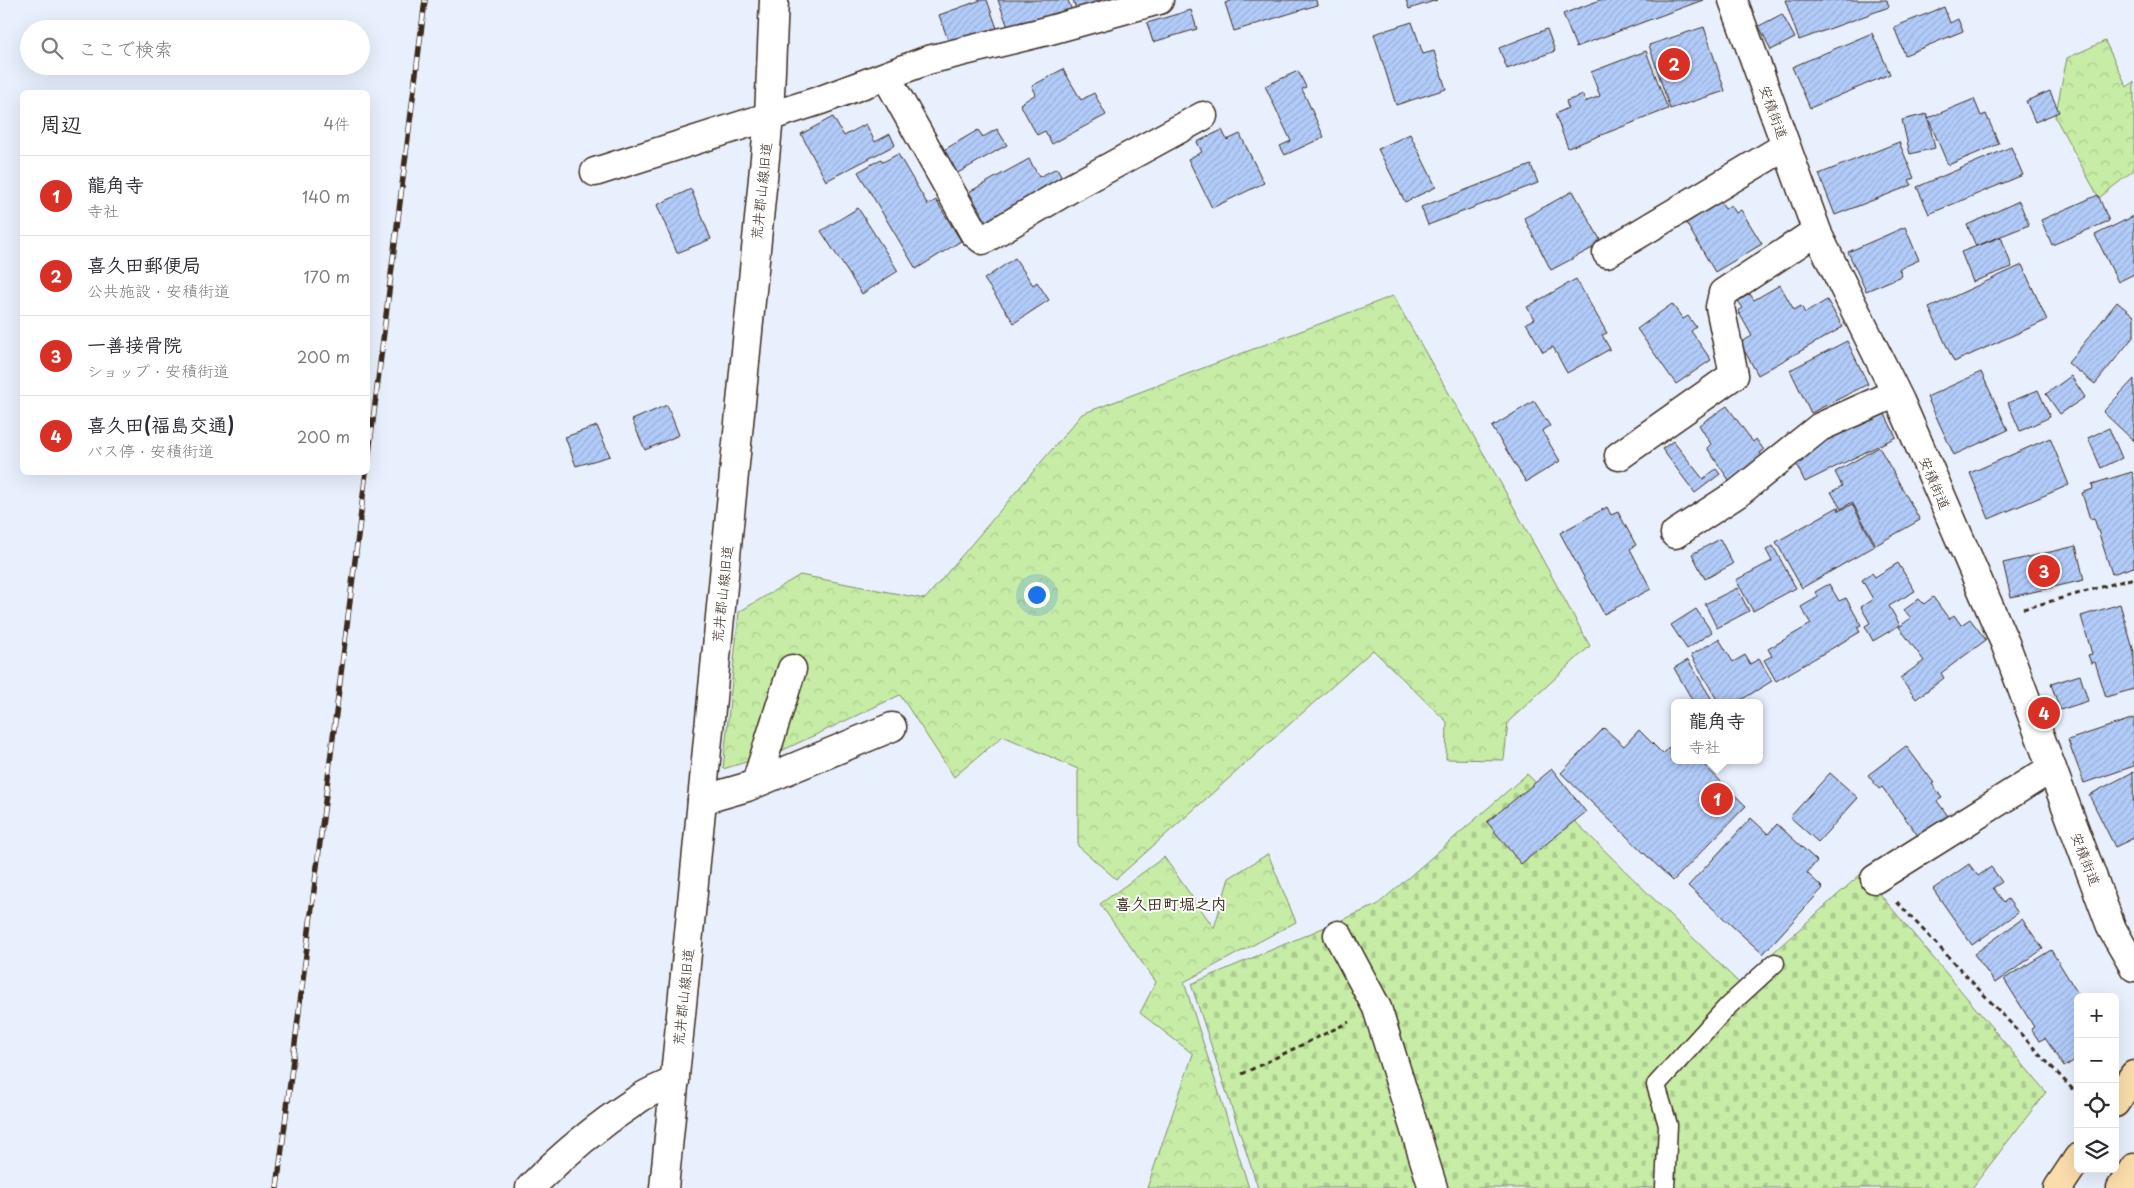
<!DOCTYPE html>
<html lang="ja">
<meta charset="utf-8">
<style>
body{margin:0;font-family:"Playpen Sans","Klee One",sans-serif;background:#f2f2f3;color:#2b2b33}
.controls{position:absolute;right:15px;bottom:15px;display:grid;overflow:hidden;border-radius:8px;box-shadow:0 5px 20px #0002}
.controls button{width:45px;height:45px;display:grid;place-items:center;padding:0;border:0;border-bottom:1px solid #e1e1e2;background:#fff;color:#2b2b33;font:25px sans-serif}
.you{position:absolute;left:1036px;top:594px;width:18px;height:18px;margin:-12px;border:4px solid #fff;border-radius:50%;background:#1a73e8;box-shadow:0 0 0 8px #1a73e833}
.badge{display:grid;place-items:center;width:32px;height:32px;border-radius:50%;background:#d93025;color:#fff;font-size:16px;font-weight:700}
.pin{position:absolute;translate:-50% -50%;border:2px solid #fff;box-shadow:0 1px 5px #0006}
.popup{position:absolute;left:1671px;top:699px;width:92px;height:65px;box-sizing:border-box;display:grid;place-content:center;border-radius:8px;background:#fff;filter:drop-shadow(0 1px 4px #0005);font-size:16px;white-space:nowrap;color:#7c7c81}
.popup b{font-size:19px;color:#2b2b33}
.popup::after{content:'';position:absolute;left:50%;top:100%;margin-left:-10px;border:10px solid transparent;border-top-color:#fff}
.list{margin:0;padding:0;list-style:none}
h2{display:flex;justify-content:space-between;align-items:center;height:65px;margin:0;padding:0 20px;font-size:21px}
h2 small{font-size:16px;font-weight:400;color:#7c7c81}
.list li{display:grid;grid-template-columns:32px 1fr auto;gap:15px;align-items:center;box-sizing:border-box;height:80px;padding:0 20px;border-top:1px solid #e1e1e2}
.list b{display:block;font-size:19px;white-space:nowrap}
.list p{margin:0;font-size:16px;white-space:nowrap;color:#7c7c81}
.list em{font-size:16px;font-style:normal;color:#7c7c81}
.icon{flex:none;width:28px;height:28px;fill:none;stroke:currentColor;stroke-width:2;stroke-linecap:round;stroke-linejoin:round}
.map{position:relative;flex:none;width:2134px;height:1188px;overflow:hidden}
.search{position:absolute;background:#fff;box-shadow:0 5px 20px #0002;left:20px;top:20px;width:350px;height:55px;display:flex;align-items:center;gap:12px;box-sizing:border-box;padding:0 18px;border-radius:28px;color:#7c7c81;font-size:19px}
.panel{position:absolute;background:#fff;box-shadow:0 5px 20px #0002;left:20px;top:90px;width:350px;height:385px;border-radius:8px}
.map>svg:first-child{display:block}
.forest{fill:url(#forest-crowns);stroke:#808b62}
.cemetery{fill:url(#cemetery-stones);stroke:#808b62}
.building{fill:url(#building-hatch);stroke:#3b2a1e}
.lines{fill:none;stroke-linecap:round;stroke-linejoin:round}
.service-casing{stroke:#3b2a1e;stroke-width:21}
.minor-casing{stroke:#3b2a1e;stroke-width:31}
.tertiary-casing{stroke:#3b2a1e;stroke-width:31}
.trunk-casing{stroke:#3b2a1e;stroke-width:31}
.path{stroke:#3b2a1e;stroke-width:3;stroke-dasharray:5 4;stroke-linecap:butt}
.service{stroke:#fff;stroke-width:18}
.minor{stroke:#fff;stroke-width:28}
.tertiary{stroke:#fff;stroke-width:28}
.trunk{stroke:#fbddab;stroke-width:28}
.rail-casing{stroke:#3b2a1e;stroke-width:5.5}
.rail{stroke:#fff;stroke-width:4;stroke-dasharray:11;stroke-linecap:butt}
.labels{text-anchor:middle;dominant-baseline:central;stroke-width:4;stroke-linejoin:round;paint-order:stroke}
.street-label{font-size:14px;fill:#3b2a1e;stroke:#fff}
.quarter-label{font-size:16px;font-weight:bold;fill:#3b2a1e;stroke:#fff}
</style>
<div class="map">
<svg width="2134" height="1188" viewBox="0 0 2134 1188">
<defs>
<pattern id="forest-crowns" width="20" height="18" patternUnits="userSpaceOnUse" patternTransform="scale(1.25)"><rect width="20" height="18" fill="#c6eca6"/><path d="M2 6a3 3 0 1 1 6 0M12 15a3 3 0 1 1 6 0" fill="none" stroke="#abcb8e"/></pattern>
<pattern id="cemetery-stones" width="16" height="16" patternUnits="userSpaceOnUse" patternTransform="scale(1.25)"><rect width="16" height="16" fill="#c6eca6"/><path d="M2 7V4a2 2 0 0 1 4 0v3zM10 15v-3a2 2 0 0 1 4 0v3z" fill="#abcb8e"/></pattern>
<pattern id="building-hatch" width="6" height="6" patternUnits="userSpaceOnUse" patternTransform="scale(1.25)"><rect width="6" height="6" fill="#b2ccfa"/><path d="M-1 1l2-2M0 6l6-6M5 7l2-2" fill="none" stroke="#9aafd6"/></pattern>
</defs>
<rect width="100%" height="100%" fill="#e8f0fe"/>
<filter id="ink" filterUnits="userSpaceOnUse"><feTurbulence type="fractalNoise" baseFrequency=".02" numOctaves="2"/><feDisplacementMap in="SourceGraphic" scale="10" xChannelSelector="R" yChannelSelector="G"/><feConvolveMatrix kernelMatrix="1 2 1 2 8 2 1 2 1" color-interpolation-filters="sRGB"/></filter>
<g filter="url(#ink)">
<path class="forest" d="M 2105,41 L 2127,87 L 2134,82 L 2134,170 L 2099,198 L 2055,117 L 2067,58 Z
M 1393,296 L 1500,482 L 1590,646 L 1508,722 L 1504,760 L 1446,759 L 1447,722 L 1373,650 L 1116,879 L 1078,846 L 1078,769 L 1003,736 L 954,777 L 900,695 L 779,752 L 723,769 L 739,612 L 800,575 L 925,599 L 1082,414 Z
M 1268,854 L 1296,922 L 1184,982 L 1249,1188 L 1147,1188 L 1193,1054 L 1140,1013 L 1156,982 L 1100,904 L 1164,857 L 1214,928 L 1229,878 Z"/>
<path class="cemetery" d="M 1527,774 L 1739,983 L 1862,873 L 2046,1092 L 1972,1188 L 1258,1188 L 1191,984 L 1377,905 Z"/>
<path class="building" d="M 981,0 L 987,0 L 998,31 L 951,48 L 939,15 Z
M 998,0 L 1068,0 L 1072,11 L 1009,30 Z
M 1073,0 L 1103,0 L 1076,9 Z
M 1234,0 L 1316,0 L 1317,5 L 1234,31 L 1225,3 Z
M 1406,0 L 1437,0 L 1409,9 Z
M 1600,0 L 1703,0 L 1576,47 L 1563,14 Z
M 1785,0 L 1887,0 L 1889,7 L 1799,40 Z
M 1944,7 L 1950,23 L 1958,19 L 1963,31 L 1905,55 L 1894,27 Z
M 1191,10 L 1197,29 L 1153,42 L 1147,23 Z
M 1782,14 L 1795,38 L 1771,50 L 1759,26 Z
M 1412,22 L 1423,54 L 1434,51 L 1446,89 L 1396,105 L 1374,34 Z
M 1704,27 L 1725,91 L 1670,109 L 1649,45 Z
M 1547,29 L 1555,51 L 1507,69 L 1499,48 Z
M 1872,33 L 1890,74 L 1810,108 L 1792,67 Z
M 1646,51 L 1668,109 L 1568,148 L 1555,114 L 1568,108 L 1566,101 L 1583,95 L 1585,102 L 1600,96 L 1591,72 Z
M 1063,69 L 1081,100 L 1094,93 L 1106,115 L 1052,144 L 1045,131 L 1037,135 L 1020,104 L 1036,94 L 1032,86 Z
M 1298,71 L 1306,87 L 1302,89 L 1324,137 L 1285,155 L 1280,146 L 1291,141 L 1265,86 Z
M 2050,91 L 2059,112 L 2035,122 L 2026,101 Z
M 1974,99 L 1981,116 L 1986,114 L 1999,144 L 1948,165 L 1928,118 Z
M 1927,114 L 1935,148 L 1910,154 L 1902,120 Z
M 833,117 L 844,136 L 866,124 L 875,142 L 890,134 L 895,145 L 826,181 L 801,134 Z
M 997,129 L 1007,145 L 956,174 L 942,151 L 978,130 L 983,137 Z
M 1222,130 L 1227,140 L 1240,134 L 1264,183 L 1212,208 L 1188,159 L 1202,152 L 1197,142 Z
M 1410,134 L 1436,187 L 1405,202 L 1378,149 Z
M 1899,142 L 1914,178 L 1909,180 L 1912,185 L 1835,215 L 1819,174 Z
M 2011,147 L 2023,175 L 1929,214 L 1917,187 Z
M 898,154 L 928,205 L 936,200 L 961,241 L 916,269 L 858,172 L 881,159 L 883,162 Z
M 1029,159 L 1039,177 L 1057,168 L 1065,183 L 998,220 L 996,216 L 986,221 L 969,192 Z
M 1531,165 L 1538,183 L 1428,225 L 1421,207 Z
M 691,189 L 711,239 L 677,253 L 657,205 Z
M 1573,191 L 1602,243 L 1551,270 L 1524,218 Z
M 1716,195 L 1725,209 L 1731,205 L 1736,213 L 1741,210 L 1762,244 L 1715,272 L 1682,216 Z
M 2098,195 L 2109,221 L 2052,245 L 2041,220 Z
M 2019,201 L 2029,225 L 1976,246 L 1967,225 Z
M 858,208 L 898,271 L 862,294 L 821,231 Z
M 2134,216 L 2134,274 L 2118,282 L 2095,235 Z
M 1905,227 L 1919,260 L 1899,269 L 1902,276 L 1866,291 L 1848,252 Z
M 2001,237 L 2012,267 L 1973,282 L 1961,252 Z
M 1015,258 L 1033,285 L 1037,282 L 1049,300 L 1014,323 L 984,279 Z
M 2022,265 L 2047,320 L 1954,362 L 1929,308 Z
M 1576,279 L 1607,333 L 1602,335 L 1610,349 L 1567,373 L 1553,347 L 1543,352 L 1526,323 L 1534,319 L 1527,307 Z
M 1780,285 L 1794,310 L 1801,306 L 1805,313 L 1827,300 L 1843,327 L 1758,375 L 1740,343 L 1752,336 L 1738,311 L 1743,308 L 1738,301 L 1750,294 L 1754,300 Z
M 2117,302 L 2134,316 L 2134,336 L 2095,384 L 2068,363 Z
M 1672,304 L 1683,319 L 1688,316 L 1696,327 L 1691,331 L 1711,360 L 1676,384 L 1637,329 Z
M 1847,341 L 1868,384 L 1811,413 L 1790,370 Z
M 1981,372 L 2008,430 L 1954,455 L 1927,397 Z
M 2071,376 L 2085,397 L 2060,414 L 2046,394 Z
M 2134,379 L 2134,441 L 2103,412 Z
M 2038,390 L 2050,417 L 2020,431 L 2008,403 Z
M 1534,401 L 1550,426 L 1542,431 L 1560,461 L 1526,482 L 1492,427 Z
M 667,405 L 679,435 L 645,450 L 632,420 Z
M 1727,406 L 1753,442 L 1756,439 L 1764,450 L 1760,453 L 1765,460 L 1731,483 L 1707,448 L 1711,444 L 1699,425 Z
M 1883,410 L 1896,437 L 1805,482 L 1796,464 L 1803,461 L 1799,452 Z
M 597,426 L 610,456 L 576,466 L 565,437 Z
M 2109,428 L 2122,458 L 2101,468 L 2088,438 Z
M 2050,438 L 2069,485 L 1989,519 L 1970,473 Z
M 1673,441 L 1703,479 L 1716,469 L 1720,474 L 1695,493 L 1662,449 Z
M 1879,447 L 1920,520 L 1876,545 L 1852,502 L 1841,509 L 1831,492 L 1842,486 L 1835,472 Z
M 2132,472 L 2134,479 L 2134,567 L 2112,574 L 2094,518 L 2090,519 L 2082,493 L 2093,489 L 2092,484 Z
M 1852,504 L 1875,546 L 1802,588 L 1776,542 L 1838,507 L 1839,511 Z
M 1607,507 L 1611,515 L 1618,512 L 1636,545 L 1630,549 L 1651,589 L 1604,614 L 1560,533 Z
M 1720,539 L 1733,564 L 1705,579 L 1692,554 Z
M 1773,546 L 1796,588 L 1753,611 L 1736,580 L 1772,561 L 1766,550 Z
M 2076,546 L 2084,580 L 2011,597 L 2003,563 Z
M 1898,563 L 1915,591 L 1889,606 L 1900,625 L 1873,641 L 1865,626 L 1870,623 L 1861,607 L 1873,599 L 1862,580 L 1872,573 L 1875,577 Z
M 1829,584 L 1839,601 L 1846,598 L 1861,625 L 1857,627 L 1860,632 L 1776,681 L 1764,660 L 1772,656 L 1768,649 L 1811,624 L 1801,607 L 1818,597 L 1815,592 Z
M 1737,588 L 1749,611 L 1717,628 L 1705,604 Z
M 1933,597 L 1949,619 L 1954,615 L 1961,625 L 1970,619 L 1986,640 L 1941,673 L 1944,678 L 1916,699 L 1900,678 L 1924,661 L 1899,627 L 1911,618 L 1904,610 L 1919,599 L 1924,604 Z
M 2120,604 L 2134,652 L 2134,689 L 2106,697 L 2095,662 L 2091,663 L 2088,655 L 2092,654 L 2081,616 Z
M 1696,609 L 1712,632 L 1687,649 L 1671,625 Z
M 1719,639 L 1733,662 L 1745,655 L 1750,664 L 1759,659 L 1772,681 L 1736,703 L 1719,703 L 1691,655 Z
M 1688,660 L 1714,703 L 1694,703 L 1674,668 Z
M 2080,675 L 2088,701 L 2060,710 L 2051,684 Z
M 2134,718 L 2134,766 L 2084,783 L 2068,740 Z
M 1604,728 L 1624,746 L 1639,730 L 1663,754 L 1674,742 L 1674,760 L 1699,760 L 1746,806 L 1673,881 L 1561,773 Z
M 1906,746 L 1934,783 L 1932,784 L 1942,798 L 1937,801 L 1948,816 L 1919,837 L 1882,787 L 1879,789 L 1868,775 Z
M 1552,769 L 1586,812 L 1521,864 L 1487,822 Z
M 2133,772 L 2134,838 L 2115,847 L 2089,795 Z
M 1830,773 L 1858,798 L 1818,842 L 1790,817 Z
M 1751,818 L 1768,834 L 1777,824 L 1817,861 L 1807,873 L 1823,888 L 1763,954 L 1688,886 Z
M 1969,864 L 1978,876 L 1991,867 L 2002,882 L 1993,888 L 2004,902 L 2008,899 L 2018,913 L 1972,945 L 1933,889 Z
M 2022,919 L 2043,949 L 1995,983 L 1974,954 Z
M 2051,950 L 2080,997 L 2078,997 L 2078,1058 L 2064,1067 L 2045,1038 L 2039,1041 L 2031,1029 L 2034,1027 L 2004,979 Z"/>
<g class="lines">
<g class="service-casing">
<path id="service" d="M 1665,1188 L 1668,1125 L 1656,1085 L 1727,1007 L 1775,963"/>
</g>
<g class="minor-casing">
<path id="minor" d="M 1733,0 L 1819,237 L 1900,401 L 2005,643 L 2112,929 L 2134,967
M 886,76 L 974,233 L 983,240 L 1073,187 L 1203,116
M 595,172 L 821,100 L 928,60 L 1043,32 L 1159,0
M 1607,253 L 1786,146
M 1619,456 L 1734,375 L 1720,307 L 1723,293 L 1817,231
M 1675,534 L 1738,493 L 1820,427 L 1896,393
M 756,783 L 792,669
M 702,800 L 747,787 L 892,727
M 1875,879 L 2052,768
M 1338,935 L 1377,1008 L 1433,1188
M 530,1188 C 562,1155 599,1125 637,1100 C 648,1092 662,1087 675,1081"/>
</g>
<g class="tertiary-casing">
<path id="tertiary" d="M 664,1188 L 769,117 L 774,0"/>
</g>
<g class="trunk-casing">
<path id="trunk" d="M 2115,1103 L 2134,1075
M 2058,1188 L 2078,1158
M 2121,1188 L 2134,1168"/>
</g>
<path class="path" d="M 2023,609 L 2134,578
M 1897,902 L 2078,1095
M 1242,1074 L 1349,1022"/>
<use href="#service" class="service"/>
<use href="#minor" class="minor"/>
<use href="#tertiary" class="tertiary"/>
<use href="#trunk" class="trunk"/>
<g class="rail-casing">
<path id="rail" d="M 368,461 L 425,0
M 277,1188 L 366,472"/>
</g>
<use href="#rail" class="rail"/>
</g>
</g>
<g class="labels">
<g class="street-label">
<text transform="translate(1774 112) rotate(70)">安積街道</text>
<text transform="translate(761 191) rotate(-84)">荒井郡山線旧道</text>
<text transform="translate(1935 483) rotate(67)">安積街道</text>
<text transform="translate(722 594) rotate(-84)">荒井郡山線旧道</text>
<text transform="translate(2086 859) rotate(69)">安積街道</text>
<text transform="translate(683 997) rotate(-84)">荒井郡山線旧道</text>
</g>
<g class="quarter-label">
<text x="1171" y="903">喜久田町堀之内</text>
</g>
</g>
</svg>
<div class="controls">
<button>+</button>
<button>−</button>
<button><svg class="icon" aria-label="locate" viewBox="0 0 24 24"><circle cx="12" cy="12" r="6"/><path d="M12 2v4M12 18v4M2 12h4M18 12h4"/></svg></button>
<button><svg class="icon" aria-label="layers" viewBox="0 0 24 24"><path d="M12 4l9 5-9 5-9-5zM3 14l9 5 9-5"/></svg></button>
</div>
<div class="you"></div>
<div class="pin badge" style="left:1717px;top:799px">1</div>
<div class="popup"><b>龍角寺</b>寺社</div>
<div class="pin badge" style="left:1674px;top:64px">2</div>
<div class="pin badge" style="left:2044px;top:571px">3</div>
<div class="pin badge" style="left:2044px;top:713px">4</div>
<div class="search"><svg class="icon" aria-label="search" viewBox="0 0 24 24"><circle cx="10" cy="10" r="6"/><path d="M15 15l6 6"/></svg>ここで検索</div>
<section class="panel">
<h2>周辺<small>4件</small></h2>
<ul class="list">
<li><span class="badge">1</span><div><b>龍角寺</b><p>寺社</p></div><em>140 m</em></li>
<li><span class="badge">2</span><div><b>喜久田郵便局</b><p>公共施設 · 安積街道</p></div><em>170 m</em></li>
<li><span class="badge">3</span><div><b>一善接骨院</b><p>ショップ · 安積街道</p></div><em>200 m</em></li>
<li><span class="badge">4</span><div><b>喜久田(福島交通)</b><p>バス停 · 安積街道</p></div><em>200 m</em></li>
</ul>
</section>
</div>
